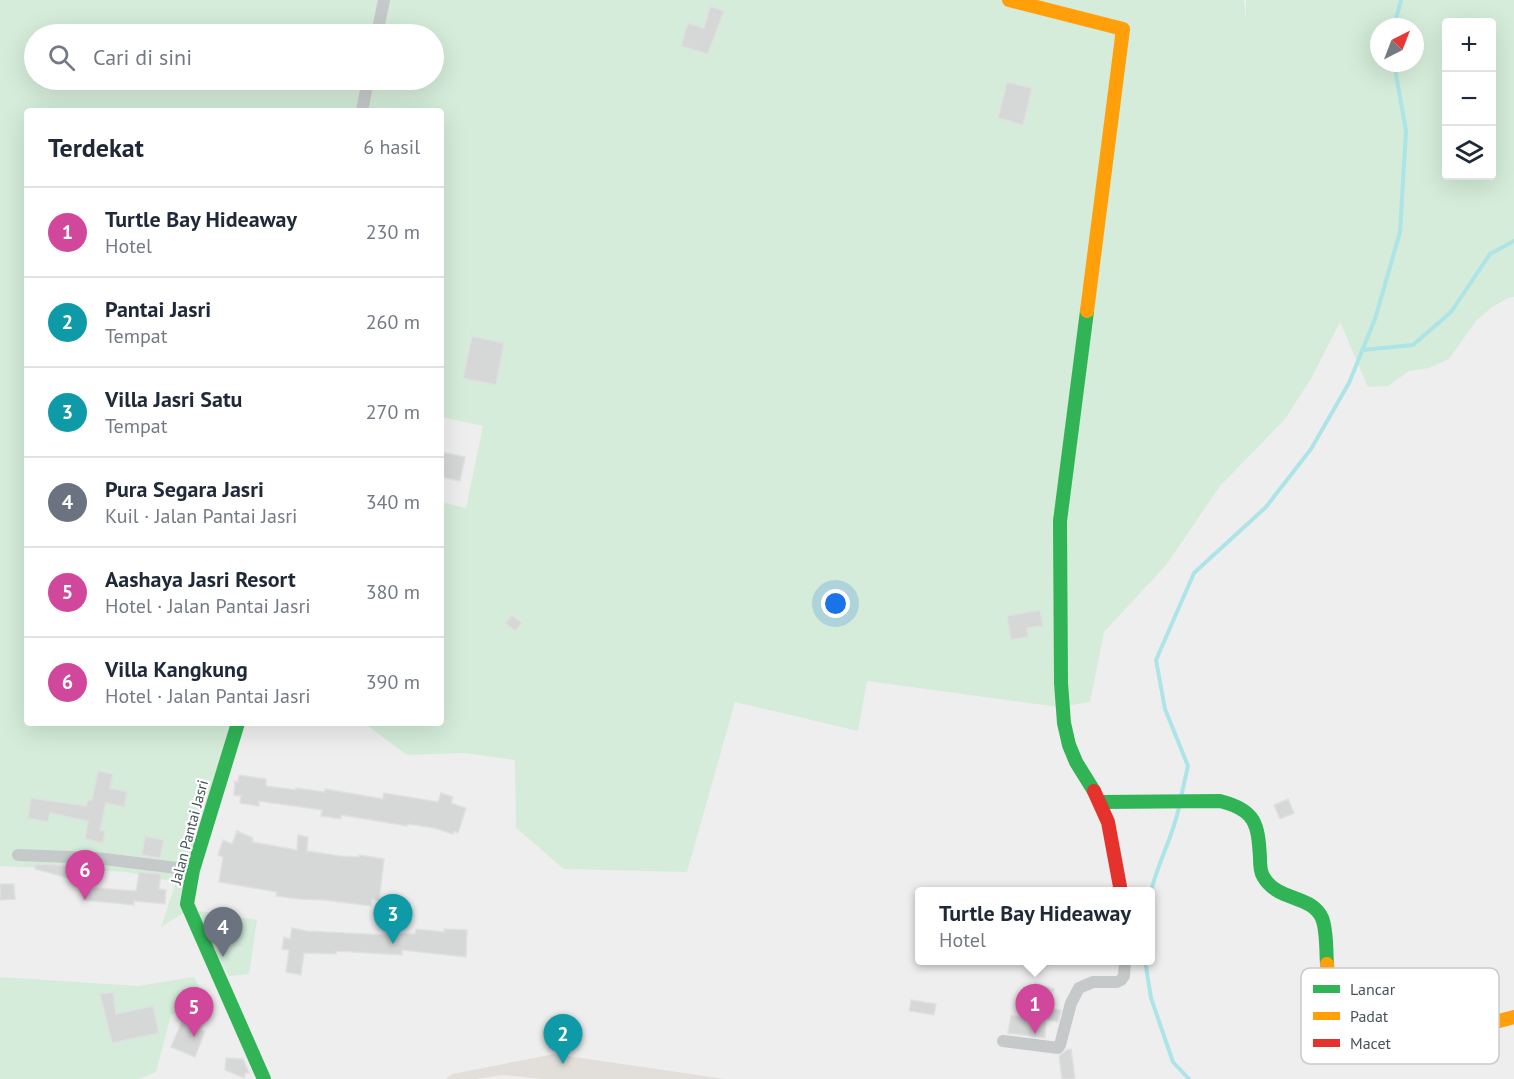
<!DOCTYPE html>
<html lang="id">
<meta charset="utf-8">
<style>
body{margin:0;font-family:"PT Sans",sans-serif;background:#f2f2f3;color:#1f2937}
.controls{position:absolute;right:18px;top:18px;display:grid;overflow:hidden;border-radius:6px;box-shadow:0 6px 24px #0002}
.controls button{width:54px;height:54px;display:grid;place-items:center;padding:0;border:0;border-bottom:2px solid #e0e1e3;background:#fff;color:#1f2937;font:30px sans-serif}
.compass{position:absolute;left:1370px;top:18px;width:54px;height:54px;border-radius:50%;background:#fff;box-shadow:0 6px 24px #0002;rotate:42deg}
.you{position:absolute;left:836px;top:604px;width:21px;height:21px;margin:-15px;border:4px solid #fff;border-radius:50%;background:#1a73e8;box-shadow:0 0 0 9px #1a73e833}
.badge{display:grid;place-items:center;width:39px;height:39px;border-radius:50%;background:#1a73e8;color:#fff;font-size:20px;font-weight:700}
.pin{position:absolute;translate:-50% -50px;filter:drop-shadow(0 2px 3px #0008)}
.pin::after{content:'';position:absolute;top:32px;width:21px;height:18px;background:inherit;clip-path:polygon(0 0,100% 0,50% 100%)}
.popup{position:absolute;left:915px;top:887px;width:240px;height:78px;box-sizing:border-box;display:grid;place-content:center;border-radius:6px;background:#fff;filter:drop-shadow(0 2px 4px #0005);font-size:20px;white-space:nowrap;color:#747a83}
.popup b{font-size:22px;color:#1f2937}
.popup::after{content:'';position:absolute;left:50%;top:100%;margin-left:-12px;border:12px solid transparent;border-top-color:#fff}
.list{margin:0;padding:0;list-style:none}
h2{display:flex;justify-content:space-between;align-items:center;height:78px;margin:0;padding:0 24px;font-size:26px}
h2 small{font-size:20px;font-weight:400;color:#747a83}
.list li{display:grid;grid-template-columns:39px 1fr auto;gap:18px;align-items:center;box-sizing:border-box;height:90px;padding:0 24px;border-top:2px solid #e0e1e3}
.list b{display:block;font-size:22px;white-space:nowrap}
.list p{margin:0;font-size:20px;white-space:nowrap;color:#747a83}
.list em{font-size:20px;font-style:normal;color:#747a83}
.icon{flex:none;width:33px;height:33px;fill:none;stroke:currentColor;stroke-width:2;stroke-linecap:round;stroke-linejoin:round}
.map{position:relative;flex:none;width:1514px;height:1079px;overflow:hidden}
.search{position:absolute;background:#fff;box-shadow:0 6px 24px #0002;left:24px;top:24px;width:420px;height:66px;display:flex;align-items:center;gap:15px;box-sizing:border-box;padding:0 21px;border-radius:33px;color:#747a83;font-size:22px}
.panel{position:absolute;background:#fff;box-shadow:0 6px 24px #0002;left:24px;top:108px;width:420px;height:618px;border-radius:6px}
.map>svg:first-child{display:block}
.green{fill:#d4ecd9;fill-rule:evenodd}
.sand{fill:#e2dfdb}
.lines{fill:none;stroke-linecap:round;stroke-linejoin:round}
.stream{stroke:#ace4e7;stroke-width:4}
.building{fill:#d6d7d7;stroke:#e0e0e1;stroke-width:1.5}
.street{stroke:#c6c9ca;stroke-width:12}
.fast{stroke:#30b455;stroke-width:14}
.slow{stroke:#ff9f0a;stroke-width:14}
.jam{stroke:#e5322d;stroke-width:14}
.labels{text-anchor:middle;dominant-baseline:central;stroke-width:4.5;stroke-linejoin:round;paint-order:stroke}
.street-label{font-size:15px;fill:#475359;stroke:#fff}
.key{fill:#fff;stroke:#c8cbcd;stroke-width:1.5}
.key-label{font-size:16px;fill:#475359}
</style>
<div class="map">
<svg width="1514" height="1079" viewBox="0 0 1514 1079">
<rect width="100%" height="100%" fill="#efeeee"/>
<path class="green" d="M 0,0 L 1244,0 L 1246,20 L 1246,0 L 1514,0 L 1514,297 L 1510,297 L 1492,307 L 1476,321 L 1449,359 L 1429,368 L 1409,371 L 1388,386 L 1368,387 L 1340,322 L 1312,377 L 1285,419 L 1220,486 L 1167,564 L 1104,632 L 1090,702 L 1059,707 L 867,681 L 858,731 L 735,702 L 687,872 L 564,869 L 516,828 L 515,760 L 464,753 L 407,755 L 364,723 L 441,723 L 441,502 L 466,508 L 483,426 L 441,417 L 441,111 L 27,111 L 27,723 L 240,723 L 188,910 L 161,927 L 176,882 L 126,872 L 0,866 ZM 1446,22 L 1492,22 L 1492,176 L 1446,176 ZM 1379,27 L 1415,27 L 1415,63 L 1379,63 ZM 34,34 L 434,34 L 434,80 L 34,80 Z
M 199,911 L 257,920 L 249,974 L 229,976 L 198,917 Z
M 0,977 L 138,986 L 194,977 L 204,997 L 171,1015 L 156,1072 L 139,1079 L 0,1079 Z"/>
<path class="sand" d="M 554,1054 L 725,1079 L 542,1079 L 502,1075 L 477,1079 L 446,1079 L 452,1074 Z"/>
<g class="lines">
<path class="stream" d="M 1394,27 L 1401,0
M 1362,350 L 1413,345 L 1451,312 L 1490,254 L 1514,241
M 1181,797 L 1188,766 L 1165,709 L 1156,660 L 1194,573 L 1266,507 L 1311,449 L 1349,383 L 1375,319 L 1400,232 L 1406,131 L 1394,63
M 1150,895 C 1157,864 1173,837 1179,807
M 1145,960 L 1151,998 L 1173,1062 L 1189,1079"/>
</g>
<path class="building" d="M 710,6 L 724,11 L 708,54 L 681,46 L 688,23 L 704,28 Z
M 1007,82 L 1032,88 L 1023,125 L 998,118 Z
M 472,336 L 504,343 L 496,385 L 463,378 Z
M 441,452 L 465,457 L 460,481 L 441,477 Z
M 1040,610 L 1043,626 L 1027,628 L 1028,637 L 1011,640 L 1007,616 Z
M 512,615 L 522,623 L 515,631 L 505,623 Z
M 98,771 L 113,774 L 110,788 L 127,792 L 124,807 L 106,803 L 100,830 L 105,831 L 103,843 L 85,839 L 88,821 L 50,813 L 48,822 L 28,818 L 31,798 L 86,806 L 88,800 L 92,800 Z
M 239,775 L 266,779 L 266,786 L 296,790 L 296,788 L 325,792 L 325,789 L 383,799 L 384,793 L 438,802 L 441,793 L 453,797 L 451,803 L 466,808 L 458,833 L 454,831 L 453,834 L 434,828 L 408,824 L 407,826 L 341,815 L 341,819 L 321,816 L 322,810 L 259,801 L 259,806 L 240,803 L 241,796 L 234,795 L 235,781 L 238,782 Z
M 1288,799 L 1294,813 L 1280,819 L 1274,805 Z
M 237,831 L 253,838 L 252,842 L 297,850 L 298,835 L 308,837 L 307,851 L 340,856 L 359,857 L 359,855 L 384,859 L 379,901 L 372,899 L 371,906 L 324,900 L 299,899 L 276,896 L 277,892 L 219,882 L 223,857 L 218,855 L 223,840 L 232,844 Z
M 145,836 L 164,840 L 160,858 L 142,855 Z
M 36,864 L 78,866 L 76,880 L 35,869 Z
M 139,872 L 161,874 L 159,889 L 166,890 L 165,904 L 134,901 L 134,905 L 83,900 L 84,887 L 136,891 Z
M 0,884 L 14,884 L 15,899 L 0,900 Z
M 209,913 L 224,917 L 222,927 L 208,924 Z
M 292,928 L 307,931 L 384,935 L 384,933 L 415,934 L 416,929 L 444,932 L 444,929 L 467,930 L 466,957 L 402,950 L 402,955 L 336,951 L 336,954 L 304,953 L 301,975 L 286,972 L 289,950 L 282,949 L 284,937 L 290,939 Z
M 1035,983 L 1054,989 L 1048,1008 L 1061,1010 L 1058,1022 L 1046,1019 L 1045,1038 L 1008,1033 L 1011,1015 L 1025,1018 Z
M 113,992 L 116,1014 L 153,1006 L 159,1033 L 112,1043 L 100,994 Z
M 911,1000 L 936,1004 L 934,1015 L 909,1011 Z
M 192,1013 L 206,1019 L 201,1030 L 205,1031 L 195,1057 L 171,1047 L 182,1021 L 188,1024 Z
M 1071,1049 L 1075,1079 L 1062,1079 L 1059,1056 L 1067,1050 Z
M 226,1058 L 243,1059 L 249,1073 L 245,1073 L 244,1078 L 225,1070 Z"/>
<g class="lines">
<path class="street" d="M 377,34 L 384,0
M 362,111 L 368,80
M 18,855 L 96,858 L 193,870
M 1003,1041 L 1058,1048 L 1060,1045 L 1071,1003 L 1079,988 L 1093,982 L 1117,982 L 1121,980 L 1124,976 L 1125,960"/>
<path class="fast" d="M 1087,311 L 1060,521 L 1061,683 L 1064,723 L 1069,745 L 1076,762 L 1094,791
M 238,723 L 193,870 L 187,904 L 264,1079
M 1100,802 L 1220,801 C 1256,810 1258,824 1260,858 C 1260,864 1260,871 1263,876 C 1277,902 1311,894 1322,918 C 1327,930 1326,950 1327,964"/>
<path class="slow" d="M 1009,0 L 1123,29 L 1087,311
M 1327,964 L 1330,988 L 1335,1008 L 1351,1035 L 1363,1043 L 1385,1051 L 1514,1017"/>
<path class="jam" d="M 1094,791 L 1108,822 L 1121,892"/>
</g>
<g class="labels">
<g class="street-label">
<text transform="translate(189 832) rotate(-75)">Jalan Pantai Jasri</text>
</g>
</g>
<rect x="1301" y="968" width="198" height="96" rx="9" class="key"/>
<rect x="1313" y="985" width="27" height="8" fill="#30b455"/>
<rect x="1313" y="1012" width="27" height="8" fill="#ff9f0a"/>
<rect x="1313" y="1039" width="27" height="8" fill="#e5322d"/>
<g class="key-label">
<text x="1350" y="995">Lancar</text>
<text x="1350" y="1022">Padat</text>
<text x="1350" y="1049">Macet</text>
</g>
</svg>
<div class="controls">
<button>+</button>
<button>−</button>
<button><svg class="icon" aria-label="layers" viewBox="0 0 24 24"><path d="M12 4l9 5-9 5-9-5zM3 14l9 5 9-5"/></svg></button>
</div>
<svg class="compass" viewBox="-18 -18 36 36"><path d="M0-13l5 13h-10z" fill="#e53935"/><path d="M0 13l5-13h-10z" fill="#747a83"/></svg>
<div class="you"></div>
<div class="pin badge" style="left:1035px;top:1034px;background:#d1479c">1</div>
<div class="popup"><b>Turtle Bay Hideaway</b>Hotel</div>
<div class="pin badge" style="left:563px;top:1064px;background:#0f9aa8">2</div>
<div class="pin badge" style="left:393px;top:944px;background:#0f9aa8">3</div>
<div class="pin badge" style="left:223px;top:957px;background:#6b7280">4</div>
<div class="pin badge" style="left:194px;top:1037px;background:#d1479c">5</div>
<div class="pin badge" style="left:85px;top:900px;background:#d1479c">6</div>
<div class="search"><svg class="icon" aria-label="search" viewBox="0 0 24 24"><circle cx="10" cy="10" r="6"/><path d="M15 15l6 6"/></svg>Cari di sini</div>
<section class="panel">
<h2>Terdekat<small>6 hasil</small></h2>
<ul class="list">
<li><span class="badge" style="background:#d1479c">1</span><div><b>Turtle Bay Hideaway</b><p>Hotel</p></div><em>230 m</em></li>
<li><span class="badge" style="background:#0f9aa8">2</span><div><b>Pantai Jasri</b><p>Tempat</p></div><em>260 m</em></li>
<li><span class="badge" style="background:#0f9aa8">3</span><div><b>Villa Jasri Satu</b><p>Tempat</p></div><em>270 m</em></li>
<li><span class="badge" style="background:#6b7280">4</span><div><b>Pura Segara Jasri</b><p>Kuil · Jalan Pantai Jasri</p></div><em>340 m</em></li>
<li><span class="badge" style="background:#d1479c">5</span><div><b>Aashaya Jasri Resort</b><p>Hotel · Jalan Pantai Jasri</p></div><em>380 m</em></li>
<li><span class="badge" style="background:#d1479c">6</span><div><b>Villa Kangkung</b><p>Hotel · Jalan Pantai Jasri</p></div><em>390 m</em></li>
</ul>
</section>
</div>
